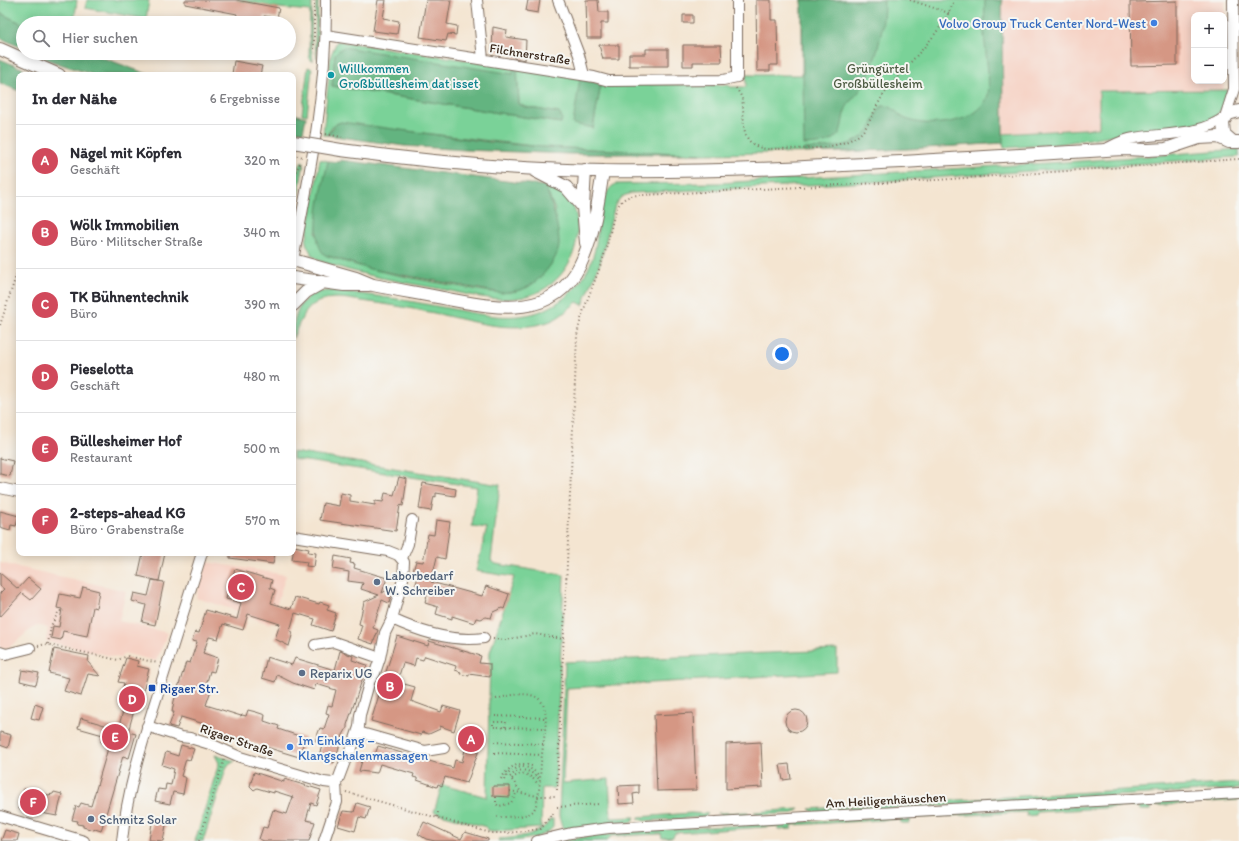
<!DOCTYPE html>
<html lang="de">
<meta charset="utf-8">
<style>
body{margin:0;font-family:Itim,sans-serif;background:#f2f2f3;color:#2b2b33}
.controls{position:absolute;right:12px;top:12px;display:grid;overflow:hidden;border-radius:8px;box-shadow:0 2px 10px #0003}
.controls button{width:36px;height:36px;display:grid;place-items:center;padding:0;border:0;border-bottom:1px solid #e1e1e2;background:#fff;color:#2b2b33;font:20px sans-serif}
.you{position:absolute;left:782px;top:354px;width:14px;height:14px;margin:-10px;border:3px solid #fff;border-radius:50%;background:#1a73e8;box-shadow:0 0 0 6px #1a73e833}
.badge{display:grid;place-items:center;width:26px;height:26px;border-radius:50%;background:#d1495b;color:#fff;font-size:13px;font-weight:700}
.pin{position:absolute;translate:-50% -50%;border:2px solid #fff;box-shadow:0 1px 4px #0006}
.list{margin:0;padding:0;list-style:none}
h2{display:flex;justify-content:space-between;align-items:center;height:52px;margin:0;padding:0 16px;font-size:17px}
h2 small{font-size:13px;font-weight:400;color:#7c7c81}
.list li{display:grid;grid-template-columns:26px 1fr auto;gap:12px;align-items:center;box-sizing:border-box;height:72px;padding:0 16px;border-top:1px solid #e1e1e2}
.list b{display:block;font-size:15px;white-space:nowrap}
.list p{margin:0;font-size:13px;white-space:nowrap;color:#7c7c81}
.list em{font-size:13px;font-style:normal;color:#7c7c81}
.icon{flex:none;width:22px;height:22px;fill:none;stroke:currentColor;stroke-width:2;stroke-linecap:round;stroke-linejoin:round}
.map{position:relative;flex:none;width:1239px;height:841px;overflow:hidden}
.search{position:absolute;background:#fff;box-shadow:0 2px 10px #0003;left:16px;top:16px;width:280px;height:44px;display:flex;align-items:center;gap:10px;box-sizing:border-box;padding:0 14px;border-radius:22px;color:#7c7c81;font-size:15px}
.panel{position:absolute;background:#fff;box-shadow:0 2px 10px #0003;left:16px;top:72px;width:280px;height:484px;border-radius:8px}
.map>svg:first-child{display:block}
.built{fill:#f6d2c4}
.green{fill:#7ad298;stroke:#5a7e5b}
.forest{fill:#63b480;stroke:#4f6f4f}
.building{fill:#d59784}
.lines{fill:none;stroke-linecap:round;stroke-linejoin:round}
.minor-casing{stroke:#7c6b5d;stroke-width:12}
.major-casing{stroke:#7c6b5d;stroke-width:14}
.path{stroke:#7c6b5d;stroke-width:2;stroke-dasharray:1 3;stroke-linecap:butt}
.minor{stroke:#fff;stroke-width:10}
.major{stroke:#fff;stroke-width:12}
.major-bridge-casing{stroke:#7c6b5d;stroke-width:14;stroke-linecap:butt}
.major-bridge{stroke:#fff;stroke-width:12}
.shop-dot{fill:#3f7fe0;stroke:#f6f6f2;stroke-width:1.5}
.culture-dot{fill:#0f9aa8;stroke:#f6f6f2;stroke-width:1.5}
.service-dot{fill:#5c6f8a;stroke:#f6f6f2;stroke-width:1.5}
.transit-dot{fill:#1a4fb4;stroke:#f6f6f2;stroke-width:1.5}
.labels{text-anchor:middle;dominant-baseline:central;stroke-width:4;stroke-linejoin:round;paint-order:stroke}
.shop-label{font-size:13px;fill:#366cbe;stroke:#f6f6f2;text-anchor:end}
.street-label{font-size:13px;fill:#3b2a1e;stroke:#f6f6f2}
.culture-label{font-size:13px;fill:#0d838f;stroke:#f6f6f2;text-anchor:start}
.park-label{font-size:13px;fill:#4e5c43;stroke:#f6f6f2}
.service-label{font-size:13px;fill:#4e5e75;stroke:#f6f6f2;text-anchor:start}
.transit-label{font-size:13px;fill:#164399;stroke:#f6f6f2;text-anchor:start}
</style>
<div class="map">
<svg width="1239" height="841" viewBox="0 0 1239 841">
<rect width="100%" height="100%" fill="#f6f6f2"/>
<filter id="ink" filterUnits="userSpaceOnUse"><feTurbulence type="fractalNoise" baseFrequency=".025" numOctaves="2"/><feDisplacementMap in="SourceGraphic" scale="8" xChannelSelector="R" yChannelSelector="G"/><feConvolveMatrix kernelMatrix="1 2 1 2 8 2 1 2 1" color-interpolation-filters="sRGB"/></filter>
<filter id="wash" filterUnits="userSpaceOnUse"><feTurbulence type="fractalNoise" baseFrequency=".012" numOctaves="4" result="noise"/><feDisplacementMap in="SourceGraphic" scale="16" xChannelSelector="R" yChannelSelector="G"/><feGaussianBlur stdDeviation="0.9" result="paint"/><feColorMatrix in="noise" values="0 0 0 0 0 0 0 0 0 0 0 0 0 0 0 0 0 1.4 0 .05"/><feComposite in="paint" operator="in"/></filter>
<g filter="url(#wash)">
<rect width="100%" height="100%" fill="#f4e5d1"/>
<path class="built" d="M 1002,0 L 1225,0 L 1224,75 L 1224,15 L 1194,15 L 1194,81 L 1224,81 L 1223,90 L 1099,91 L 1099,128 L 1003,134 Z
M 207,562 L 286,575 L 270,624 L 248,617 L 248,614 L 196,598 Z
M 0,563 L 126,591 L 119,621 L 168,633 L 156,661 L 124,653 L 120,658 L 46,641 L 48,628 L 36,625 L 7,649 L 0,648 Z"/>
<path class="green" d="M 0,0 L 77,0 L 74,23 L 23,24 L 0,13 Z
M 87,0 L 149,0 L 146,19 L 85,8 Z
M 236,0 L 312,0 L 311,46 L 313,61 L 312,61 L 309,57 L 310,11 L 279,8 Z
M 316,0 L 318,0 L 317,58 L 315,44 Z
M 802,0 L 1002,0 L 1003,134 L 1099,128 L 1099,91 L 1228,90 L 1224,106 L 1216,116 L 1206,123 L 1182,129 L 1113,135 L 1059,144 L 1004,148 L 1003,143 L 847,152 L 701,154 L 542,147 L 338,123 L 332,127 L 327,135 L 323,135 L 331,55 L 337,41 L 514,67 L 513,74 L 335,54 L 332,86 L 561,123 L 559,113 L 525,107 L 519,104 L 517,68 L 580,78 L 593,128 L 601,84 L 728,85 L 731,87 L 746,87 L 746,75 L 802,75 Z
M 308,67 L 312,69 L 307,115 L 302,114 Z
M 1239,149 L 1239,157 L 1235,157 L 872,182 L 631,193 L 621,197 L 615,205 L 600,263 L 583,305 L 577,302 C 568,309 560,318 548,322 C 510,334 471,321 434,313 C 410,308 386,304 362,301 C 347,299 332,295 318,302 C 304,308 298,326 293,338 C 293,322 297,302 313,294 C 328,288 346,292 361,294 C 386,297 411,301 436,306 C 466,311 496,320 526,315 C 558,310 586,284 594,253 C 599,236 598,191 616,184 L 719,183 L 1080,161 Z
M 320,159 L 328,161 L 316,233 L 325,255 C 369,271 416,279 462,287 C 480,290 499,295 516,291 C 532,287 542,274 552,263 L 555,210 L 545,186 C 552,188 560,191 566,197 C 573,203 576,212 577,221 C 581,257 558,290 523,297 C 496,303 467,294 441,289 C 401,282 359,275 320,261 L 312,255 L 306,243 Z
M 302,162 L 304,163 L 293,222 C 293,202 291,180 302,162 Z
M 293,452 L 500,485 L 491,561 L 496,564 L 564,575 L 555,788 L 542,788 L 541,828 L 493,831 L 487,830 L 486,827 L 434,812 L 442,785 L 487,797 L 490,652 L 514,577 L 476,571 L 487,528 L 472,526 L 477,487 L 293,459 Z
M 837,650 L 837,672 L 567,688 L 563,783 L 609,779 L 611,818 L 635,817 L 632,822 L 566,829 L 562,827 L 559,816 L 565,662 Z
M 215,755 L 235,761 L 227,766 L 203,841 L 195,841 L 219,763 Z
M 1239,783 L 1239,789 L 818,812 L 813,812 L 809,809 Z
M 1239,797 L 1239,800 L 1151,806 L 1151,810 L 1139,810 L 1138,806 L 1037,812 L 1036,815 L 1027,816 L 1026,812 L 910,818 L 910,823 L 901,823 L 900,819 L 792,825 L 792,829 L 778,830 L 778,826 L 675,833 L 673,837 L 662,838 L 661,834 L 611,836 L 607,841 L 554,841 L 622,832 Z
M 800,809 L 794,813 L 758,815 L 754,812 Z
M 748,812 L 748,815 L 746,816 L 724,817 L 718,813 Z
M 691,813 L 708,814 L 705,817 L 644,821 L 639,819 L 639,817 Z
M 550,819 L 553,819 L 553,827 C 545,840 512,841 498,841 L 499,839 C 514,838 544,835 550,819 Z"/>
<path class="forest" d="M 802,0 L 884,0 C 884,29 877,61 863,86 C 858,95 848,101 845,111 C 842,119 843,128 838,135 C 830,145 815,144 804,145 Z
M 985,0 L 1002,0 L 1003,143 L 909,149 L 804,153 L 804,149 C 824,148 852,149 866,133 C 873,126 875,114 882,106 C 892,105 895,111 902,117 C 905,119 912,121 916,122 C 939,126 977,122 987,98 C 992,87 984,45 984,31 C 984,21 985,10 985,0 Z
M 0,13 L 23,24 L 23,48 L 0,38 Z
M 343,47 L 513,74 L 514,67 L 517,68 L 519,104 L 525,107 L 559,113 L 562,118 L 561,123 L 332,86 L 335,54 Z
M 33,53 L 90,53 L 150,75 L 94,75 L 51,61 Z
M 0,59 L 38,75 L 19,75 L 19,91 L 0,83 Z
M 580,78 L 601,84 L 593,128 L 573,124 Z
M 293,114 L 306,117 L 303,132 L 293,130 Z
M 341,122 L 490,142 L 542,147 L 701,154 L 570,154 L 465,150 L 404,146 L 327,135 L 336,124 Z
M 340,160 L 545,186 C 552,204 558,222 559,242 C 560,258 541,279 528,287 C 520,291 510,292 501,293 L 370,269 L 325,255 C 307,240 324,182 328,161 L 340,162 Z"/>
<g id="blocks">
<path class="building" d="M 185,0 L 236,0 L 279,8 L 277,18 L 264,16 L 262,23 L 235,23 L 237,14 L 185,4 Z
M 378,0 L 386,0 L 383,18 L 399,21 L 397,34 L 373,31 Z
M 426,0 L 451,0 L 447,24 L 457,26 L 456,35 L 448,34 L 446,41 L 420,37 Z
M 528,0 L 540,0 L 538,13 L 526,11 Z
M 586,0 L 598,0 L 599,12 L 608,12 L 608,23 L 601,23 L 601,38 L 587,38 Z
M 756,0 L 771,0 L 771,20 L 777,20 L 778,65 L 770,65 L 770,71 L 757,71 Z
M 1177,1 L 1177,65 L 1131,66 L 1130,2 Z
M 683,15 L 693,15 L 693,23 L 683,23 Z
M 493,27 L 507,30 L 506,37 L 526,40 L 525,60 L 514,58 L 515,53 L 492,50 Z
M 599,45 L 619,45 L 619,59 L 603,59 Z
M 683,45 L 721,45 L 722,62 L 693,62 L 693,66 L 683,66 Z
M 646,49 L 668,49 L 668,66 L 629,66 L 629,54 L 646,54 Z
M 234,61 L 262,66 L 260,75 L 232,74 Z
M 0,458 L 13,461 L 10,476 L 0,474 Z
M 399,477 L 407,479 L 403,506 L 400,505 L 396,531 L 320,520 L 323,503 L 339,506 L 341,493 L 350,495 L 350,501 L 375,505 L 375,501 L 383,502 L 385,493 L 394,495 Z
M 423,483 L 456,489 L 455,496 L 436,493 L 436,497 L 434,496 L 431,511 L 419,509 Z
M 0,511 L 19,516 L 16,526 L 11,525 L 10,530 L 0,527 Z
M 436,520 L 450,522 L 445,559 L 437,557 L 431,582 L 482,596 L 486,586 L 509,594 L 504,609 L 502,608 L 493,612 L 491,618 L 485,617 L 481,619 L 476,618 L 474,623 L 452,616 L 452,619 L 436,614 L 438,607 L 425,603 L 427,595 L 414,591 L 419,573 L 413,571 L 416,561 L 423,562 L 428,534 L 434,535 Z
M 294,546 L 309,549 L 308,552 L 316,553 L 314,567 L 306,566 L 307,562 L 292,560 Z
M 143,553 L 165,553 L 159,581 L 138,576 Z
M 230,553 L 275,553 L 273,564 L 230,558 Z
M 335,556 L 351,559 L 350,563 L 355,564 L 354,568 L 387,578 L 382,593 L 393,587 L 389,603 L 382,600 L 373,628 L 378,630 L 373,644 L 358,639 L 362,625 L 359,624 L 364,602 L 379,595 L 361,589 L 363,583 L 348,581 L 349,572 L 333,569 Z
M 235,569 L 272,580 L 270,588 L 275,590 L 271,603 L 291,609 L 295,597 L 319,604 L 320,602 L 329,605 L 327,610 L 336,613 L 331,631 L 313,625 L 315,619 L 295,613 L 290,631 L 293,632 L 289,646 L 275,639 L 280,624 L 248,614 L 243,630 L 223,624 L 218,639 L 209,637 L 203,653 L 218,658 L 214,672 L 210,671 L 205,689 L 211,690 L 206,705 L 241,716 L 242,715 L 246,716 L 248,710 L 256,712 L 265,715 L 264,721 L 279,726 L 278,729 L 305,738 L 299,757 L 213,731 L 214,727 L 181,717 L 177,728 L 169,726 L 174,712 L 172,712 L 174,701 L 186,662 L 190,663 L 197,642 L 192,641 L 195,632 L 199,633 L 206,610 L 237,619 L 241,603 L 226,599 Z
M 0,573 L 18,589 L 28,578 L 41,589 L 31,600 L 22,593 L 0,617 L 0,593 L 4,589 L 0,586 Z
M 152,580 L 164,582 L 155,625 L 142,622 L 146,605 L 132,601 L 134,593 L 148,596 Z
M 83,587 L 99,591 L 96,608 L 93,607 L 87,636 L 63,631 L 61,640 L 51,638 L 53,626 L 59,627 L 62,609 L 57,608 L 60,594 L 80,598 Z
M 397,636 L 428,646 L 429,641 L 481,656 L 479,663 L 490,664 L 490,677 L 469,674 L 469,676 L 460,674 L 461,672 L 455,670 L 456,666 L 425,656 L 423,660 L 416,658 L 414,666 L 403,663 L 397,682 L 415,687 L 411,701 L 441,712 L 443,706 L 460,711 L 454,731 L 440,726 L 440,729 L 429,734 L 422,732 L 421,735 L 371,721 Z
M 54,649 L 89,656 L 88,662 L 100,676 L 88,674 L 81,696 L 64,691 L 69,678 L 49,673 Z
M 340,651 L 353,656 L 352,660 L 367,665 L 347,725 L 347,728 L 343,735 L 334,763 L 318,758 L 324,740 L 315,741 L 320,728 L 324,729 L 329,714 L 326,713 L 328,705 L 332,706 L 336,690 L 316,684 L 314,690 L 293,683 L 277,675 L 275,682 L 262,678 L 267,657 L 292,665 L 295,658 L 335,670 Z
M 126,658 L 138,661 L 137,666 L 149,669 L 144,688 L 137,707 L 135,707 L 128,732 L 136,734 L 129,758 L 123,756 L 101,831 L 95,829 L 94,830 L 83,827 L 83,825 L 77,824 L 78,821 L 72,820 L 76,806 L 79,807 L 81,803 L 91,806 L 109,745 L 101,742 L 103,735 L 78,728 L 81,718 L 118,729 L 125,704 L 123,703 L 124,700 L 120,699 L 124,683 L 118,682 Z
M 22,670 L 39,673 L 36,685 L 20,681 Z
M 35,704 L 43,707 L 39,720 L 31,718 Z
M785 721a11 11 0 1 1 22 0a11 11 0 1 1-22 0Z
M 693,713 L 696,790 L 657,791 L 654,715 Z
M 464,729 L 481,733 L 476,749 L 479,750 L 467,783 L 445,777 L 442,786 L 438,784 L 437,787 L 417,780 L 417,778 L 413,777 L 414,774 L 380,764 L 377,773 L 359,771 L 364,754 L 375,755 L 378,746 L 453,768 L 455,760 L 462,762 L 466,746 L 461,745 Z
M 0,732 L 11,735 L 8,748 L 0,745 Z
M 761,742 L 763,787 L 726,789 L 726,744 Z
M 181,745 L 194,749 L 190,760 L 186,759 L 181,776 L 186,778 L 183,794 L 173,792 L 170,804 L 155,801 L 158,789 L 165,790 L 166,784 L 171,785 L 174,769 L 162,765 L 166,752 L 178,756 Z
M 789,764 L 791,779 L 783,780 L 780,765 Z
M 254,772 L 284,782 L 284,779 L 321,790 L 316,805 L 311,803 L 306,820 L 315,822 L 309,841 L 264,841 L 259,839 L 263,827 L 267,828 L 273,810 L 287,814 L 293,797 L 274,791 L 274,793 L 257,788 L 254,790 L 250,786 Z
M 639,785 L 639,793 L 633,794 L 634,803 L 619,804 L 618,786 Z
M 493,786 L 510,786 L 510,797 L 493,796 Z
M 24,789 L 48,795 L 53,794 L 54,792 L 62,794 L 57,816 L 19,809 Z
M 357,803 L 370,807 L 366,819 L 359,817 L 355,831 L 338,826 L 343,811 L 354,812 Z
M 153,818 L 167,820 L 163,841 L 149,840 Z
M 424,822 L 461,839 L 465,832 L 488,839 L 488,841 L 435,841 L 426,839 L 418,834 Z
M 5,830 L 19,834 L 17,841 L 1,841 Z"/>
</g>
</g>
<g filter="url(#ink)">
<use href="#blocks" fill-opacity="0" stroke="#7c6b5d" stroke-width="1"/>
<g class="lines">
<g class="minor-casing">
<path id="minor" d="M 477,0 L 483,59
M 558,0 L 579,55 L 584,75
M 326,35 L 594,77 L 609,81 L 723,80 L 737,77 L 737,0
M 1108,148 C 1116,144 1125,139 1134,138 C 1164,133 1200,136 1225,117 L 1234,89 L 1233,0
M 293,260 C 310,173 327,90 326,0
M 0,488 L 19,492
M 402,558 L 408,544 L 412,520
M 392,619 C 420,632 454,642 484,638
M 315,645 L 334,642 L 380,658
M 0,652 L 6,654 L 30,648
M 147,726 L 181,737 L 190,738 L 213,745 L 240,757 L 324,782 L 332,783 L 338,780 L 347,756 L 352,748 L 359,727 L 360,715 L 370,680 L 375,673 L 380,658 L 385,633 L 392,619 L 403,579 L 404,562 L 398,555 L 388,551 L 293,536
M 358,732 L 425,751 L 444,748
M 0,816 L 84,841
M 122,841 C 127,791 142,743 157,696 C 172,648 187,601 202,553
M 324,841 L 337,802 L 336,782
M 537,841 L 571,833 L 609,828 L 1239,793"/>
</g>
<g class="major-casing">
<path id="major" d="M 0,49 L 59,75
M 1232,141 L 1224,134 L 1223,122 L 1228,114 L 1239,111
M 341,150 C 429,162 516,170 604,171 C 778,173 951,158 1124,149 L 1148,150 L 1166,149 L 1199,138 L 1218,137 L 1229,142 L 1239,142
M 585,170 L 583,207 L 586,243
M 535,171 L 566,187 L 583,207
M 293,260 L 356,278 L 373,285 C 398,290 423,294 448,299 C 496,308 553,320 580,265 C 594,237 598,202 603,171
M 293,278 L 344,285 L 369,285
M 293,305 L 306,292 L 322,283"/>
</g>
<path class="path" d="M 910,0 L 949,13
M 314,49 L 314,0
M 736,88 C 738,91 741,95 742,99 C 746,121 737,144 766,149 C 795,148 830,152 856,137 C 869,129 874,109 882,97 C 904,64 941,38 954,0
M 326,134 L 342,137
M 293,155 L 303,157
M 293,183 L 295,172 L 301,162
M 0,325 L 19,267
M 493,639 L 506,640 L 535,634 L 563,639
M 48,644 L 51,626 L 59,611 L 64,611
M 38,646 L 46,644 L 118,660 L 127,656 L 158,663
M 496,699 C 561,680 545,721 541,763 C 540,774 540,803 533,811 C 528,817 505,817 497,817
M 495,716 L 547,718
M 505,727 L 506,722 L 493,722 L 493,727 L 546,728
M 494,742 L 543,744
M 494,753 L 542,755
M 510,777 C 520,766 530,770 539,779
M 501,779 C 509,766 520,760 534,767
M 512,779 C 523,769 530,775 538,784
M 504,780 C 512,765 528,762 539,776
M 512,780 L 521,792
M 557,790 L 577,336 C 583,301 602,271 609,236 C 612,226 614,210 621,202 C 627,195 636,195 644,195 L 936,180 L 1239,159
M 510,791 L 538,796 L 557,796
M 346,792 L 491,833 L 508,833 L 541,829 L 551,815 L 556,812
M 496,797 L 496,804 L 499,806 L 511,803 L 517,792
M 557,807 L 599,804
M 437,817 L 438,812
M 199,841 L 224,760"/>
<use href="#minor" class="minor"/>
<use href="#major" class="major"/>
<g class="major-bridge-casing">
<path id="major-bridge" d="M 293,142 L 341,150"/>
</g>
<use href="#major-bridge" class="major-bridge"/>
</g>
</g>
<g class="shop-dot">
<circle cx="1154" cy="23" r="4"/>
<circle cx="290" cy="747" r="4"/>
</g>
<circle class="culture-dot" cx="331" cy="75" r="4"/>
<g class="service-dot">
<circle cx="377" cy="582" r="4"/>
<circle cx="302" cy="673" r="4"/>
<circle cx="91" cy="819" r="4"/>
</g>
<rect class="transit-dot" x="148" y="684" width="8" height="8" rx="2"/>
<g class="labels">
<g class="shop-label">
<text x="1146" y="23">Volvo Group Truck Center Nord-West</text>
<text x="298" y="740" text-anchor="start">Im Einklang –<tspan x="298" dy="15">Klangschalenmassagen</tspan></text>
</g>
<g class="street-label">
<text transform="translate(530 54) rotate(9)">Filchnerstraße</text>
<text transform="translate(237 740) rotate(19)">Rigaer Straße</text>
<text transform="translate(886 800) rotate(-3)">Am Heiligenhäuschen</text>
</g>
<g class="culture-label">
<text x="339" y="68">Willkommen<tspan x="339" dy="15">Großbüllesheim dat isset</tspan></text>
</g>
<g class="park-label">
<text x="878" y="68">Grüngürtel<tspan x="878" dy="15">Großbüllesheim</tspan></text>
</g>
<g class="service-label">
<text x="385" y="575">Laborbedarf<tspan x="385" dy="15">W. Schreiber</tspan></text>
<text x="310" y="673">Reparix UG</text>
<text x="99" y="819">Schmitz Solar</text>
</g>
<g class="transit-label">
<text x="160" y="688">Rigaer Str.</text>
</g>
</g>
</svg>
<div class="controls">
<button>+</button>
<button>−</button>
</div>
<div class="you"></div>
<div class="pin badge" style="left:471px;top:739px">A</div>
<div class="pin badge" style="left:390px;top:686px">B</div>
<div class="pin badge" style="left:241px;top:587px">C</div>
<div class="pin badge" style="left:132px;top:699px">D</div>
<div class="pin badge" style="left:115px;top:737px">E</div>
<div class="pin badge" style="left:33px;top:802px">F</div>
<div class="search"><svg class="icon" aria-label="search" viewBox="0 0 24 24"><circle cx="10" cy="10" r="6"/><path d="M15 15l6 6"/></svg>Hier suchen</div>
<section class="panel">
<h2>In der Nähe<small>6 Ergebnisse</small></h2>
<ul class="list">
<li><span class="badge">A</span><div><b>Nägel mit Köpfen</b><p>Geschäft</p></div><em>320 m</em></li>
<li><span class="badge">B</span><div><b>Wölk Immobilien</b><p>Büro · Militscher Straße</p></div><em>340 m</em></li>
<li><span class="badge">C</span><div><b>TK Bühnentechnik</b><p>Büro</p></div><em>390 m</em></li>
<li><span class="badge">D</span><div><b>Pieselotta</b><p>Geschäft</p></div><em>480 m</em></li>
<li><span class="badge">E</span><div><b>Büllesheimer Hof</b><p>Restaurant</p></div><em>500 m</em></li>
<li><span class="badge">F</span><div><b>2-steps-ahead KG</b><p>Büro · Grabenstraße</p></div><em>570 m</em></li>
</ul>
</section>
</div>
